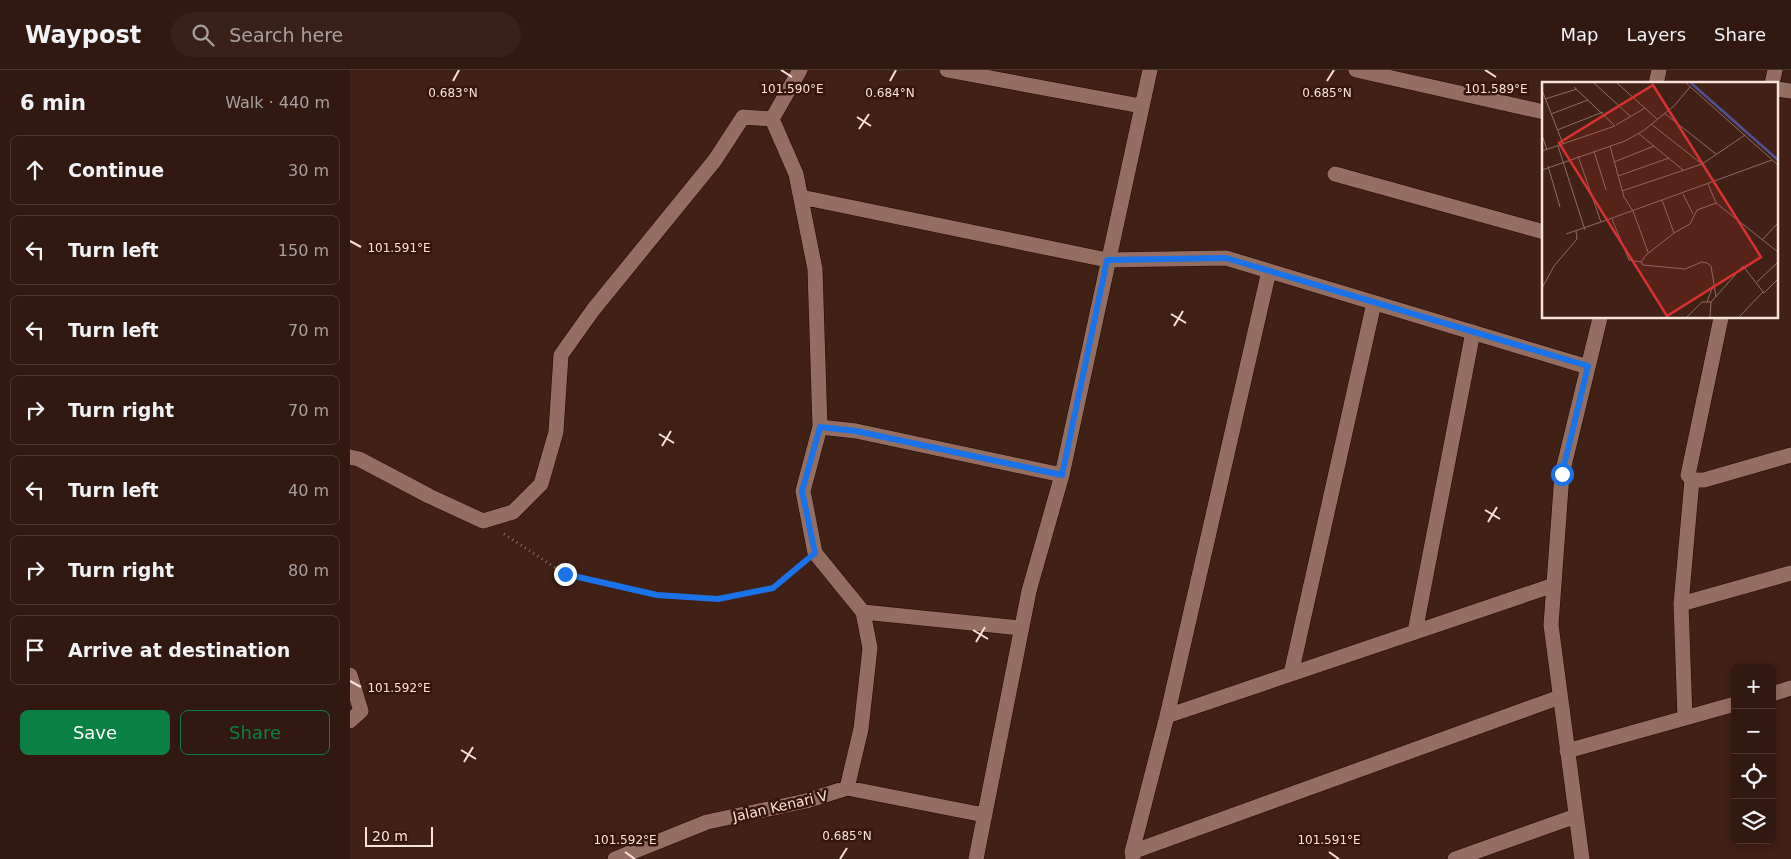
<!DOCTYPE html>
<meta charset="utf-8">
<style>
body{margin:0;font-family:"DejaVu Sans",sans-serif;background:#392119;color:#f1f3f6}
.controls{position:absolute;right:15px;bottom:15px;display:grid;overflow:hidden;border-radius:8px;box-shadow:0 2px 8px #0003}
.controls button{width:45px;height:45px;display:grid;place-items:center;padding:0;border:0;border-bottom:1px solid #4c3730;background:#311810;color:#f1f3f6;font:25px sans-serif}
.scale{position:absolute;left:15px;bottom:12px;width:68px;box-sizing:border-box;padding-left:5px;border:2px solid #f8e2da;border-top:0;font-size:14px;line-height:18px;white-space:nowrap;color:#f8e2da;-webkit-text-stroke:4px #36160b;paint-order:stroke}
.stop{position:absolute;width:15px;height:15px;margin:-11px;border:4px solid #1a73e8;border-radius:50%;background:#fff}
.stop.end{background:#1a73e8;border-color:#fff;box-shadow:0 1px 5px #0008}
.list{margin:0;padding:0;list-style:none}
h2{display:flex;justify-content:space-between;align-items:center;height:65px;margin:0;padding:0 20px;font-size:21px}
h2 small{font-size:16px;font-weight:400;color:#a8a09f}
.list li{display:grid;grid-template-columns:32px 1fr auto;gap:15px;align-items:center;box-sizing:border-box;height:70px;margin:0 10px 10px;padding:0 10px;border:1px solid #4c3730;border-radius:8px}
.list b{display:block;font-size:19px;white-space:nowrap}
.list em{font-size:16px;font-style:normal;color:#a8a09f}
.actions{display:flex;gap:10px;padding:15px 20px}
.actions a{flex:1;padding:11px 0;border:1px solid #0b8043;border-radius:8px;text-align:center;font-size:18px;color:#0b8043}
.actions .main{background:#0b8043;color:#fff}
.icon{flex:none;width:28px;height:28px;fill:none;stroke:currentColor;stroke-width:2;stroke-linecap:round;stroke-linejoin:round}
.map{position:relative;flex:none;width:1441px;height:789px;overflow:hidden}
header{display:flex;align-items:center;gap:30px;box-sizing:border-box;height:70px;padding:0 25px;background:#311810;border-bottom:1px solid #4c3730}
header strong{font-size:24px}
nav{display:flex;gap:28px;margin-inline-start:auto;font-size:18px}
.search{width:350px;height:45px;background:#392119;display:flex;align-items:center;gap:12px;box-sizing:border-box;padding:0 18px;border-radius:28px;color:#a8a09f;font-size:19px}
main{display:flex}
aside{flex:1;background:#311810}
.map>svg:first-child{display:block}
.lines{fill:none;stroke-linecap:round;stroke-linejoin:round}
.street-casing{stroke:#260801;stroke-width:16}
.path{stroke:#8f7269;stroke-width:3;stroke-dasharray:1 4;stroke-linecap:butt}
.street{stroke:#946e60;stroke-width:15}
.route{stroke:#1a73e8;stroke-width:6}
.ticks{fill:none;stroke:#f8e2da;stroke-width:2}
.labels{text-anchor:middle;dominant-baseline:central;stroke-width:5;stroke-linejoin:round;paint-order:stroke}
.street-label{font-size:14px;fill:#f8e2da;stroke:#36160b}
.inset-river{fill:none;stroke:#4e5192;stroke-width:2.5}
.inset-road{fill:none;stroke:#8a6e64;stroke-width:1}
.view{fill:#d83131;fill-opacity:0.15;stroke:#d83131;stroke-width:2.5}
.inset-edge{fill:none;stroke:#f8e2da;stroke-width:2.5}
.ticks-label{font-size:12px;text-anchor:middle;fill:#f8e2da;stroke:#36160b;stroke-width:5;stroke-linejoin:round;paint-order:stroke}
</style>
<header>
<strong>Waypost</strong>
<div class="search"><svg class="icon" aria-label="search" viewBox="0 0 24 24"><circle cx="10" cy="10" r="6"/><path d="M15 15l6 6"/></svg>Search here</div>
<nav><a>Map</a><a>Layers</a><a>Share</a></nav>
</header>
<main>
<aside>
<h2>6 min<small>Walk · 440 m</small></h2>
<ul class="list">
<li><svg class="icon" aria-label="ahead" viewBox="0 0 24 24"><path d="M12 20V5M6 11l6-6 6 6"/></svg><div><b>Continue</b></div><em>30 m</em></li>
<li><svg class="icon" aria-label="left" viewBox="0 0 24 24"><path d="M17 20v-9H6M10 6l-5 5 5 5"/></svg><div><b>Turn left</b></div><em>150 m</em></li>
<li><svg class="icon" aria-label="left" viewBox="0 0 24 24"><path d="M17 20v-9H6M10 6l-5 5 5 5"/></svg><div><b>Turn left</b></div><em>70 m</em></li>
<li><svg class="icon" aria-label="right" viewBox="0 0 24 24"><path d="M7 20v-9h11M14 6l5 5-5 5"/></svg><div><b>Turn right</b></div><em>70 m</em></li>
<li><svg class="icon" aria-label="left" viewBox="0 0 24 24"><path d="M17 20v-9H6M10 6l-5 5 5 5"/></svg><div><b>Turn left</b></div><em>40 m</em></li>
<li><svg class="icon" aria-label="right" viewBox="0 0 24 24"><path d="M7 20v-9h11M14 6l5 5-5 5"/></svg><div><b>Turn right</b></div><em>80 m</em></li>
<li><svg class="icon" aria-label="arrive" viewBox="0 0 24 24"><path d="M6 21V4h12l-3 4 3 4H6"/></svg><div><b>Arrive at destination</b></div></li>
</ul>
<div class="actions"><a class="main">Save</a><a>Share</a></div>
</aside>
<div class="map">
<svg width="1441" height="789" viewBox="0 0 1441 789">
<rect width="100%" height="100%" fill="#412015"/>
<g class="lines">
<g class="street-casing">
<path id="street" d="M 597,0 L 791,36
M 1006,0 L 1194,42
M 1306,14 L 1309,0
M 1422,14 L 1425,0
M 1427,19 L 1441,21
M 422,49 L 450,0
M 985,104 L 1194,162
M 451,127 L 757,190 L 876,188 L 1238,297
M 1371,248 L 1338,405 L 1342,410 L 1354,410 L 1441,385
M 0,387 L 9,389 L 79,426 L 133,451 L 163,442 L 191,414 L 206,362 L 211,285 L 243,240 L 365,90 L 393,47 L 422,49 L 446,104 L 465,199 L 470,357
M 1331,534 L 1441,503
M 513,542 L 671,558
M 1065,562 L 1123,262
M 941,604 L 1024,233
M 0,605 L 11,641 L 0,651
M 1422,624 L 1441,618
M 817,646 L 1204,515
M 1335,648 L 1331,534 L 1342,410
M 1217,681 L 1385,634
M 497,718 L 634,745
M 782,782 L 1210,627
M 265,789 L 357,752 L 456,731 L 497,718 L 511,659 L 520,578 L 513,542 L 465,483 L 453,421 L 470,357 L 506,361 L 712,405 L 800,0
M 626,789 L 679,521 L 712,405
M 783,789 L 782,782 L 817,646 L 919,201
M 1105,789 L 1226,746
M 1232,789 L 1201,555 L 1212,404 L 1250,248"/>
</g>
<path class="path" d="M 154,464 L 215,504 L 307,525 L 368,529 L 423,518 L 451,495"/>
<use href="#street" class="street"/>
</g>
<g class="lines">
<path class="route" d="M 215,504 L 307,525 L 368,529 L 423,518 L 465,483 L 452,421 L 470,357 L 506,361 L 712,405 L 757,190 L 876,188 L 1238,296 L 1212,404"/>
</g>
<path class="ticks" d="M 431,0 L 442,7M 1135,0 L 1146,7M 103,11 L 109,0M 540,11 L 546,0M 977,11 L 984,0M 507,47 L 521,56M 509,59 L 519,44M 0,171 L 11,177M 821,244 L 836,253M 824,256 L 833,241M 309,364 L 324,373M 312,376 L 321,361M 1135,440 L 1150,449M 1138,452 L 1147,437M 623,560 L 638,569M 626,572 L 635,557M 0,611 L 11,617M 111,680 L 126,689M 114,692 L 123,677M 275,782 L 285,789M 979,782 L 989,789M 490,789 L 497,778"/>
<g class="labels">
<g class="street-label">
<text transform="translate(430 736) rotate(-13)">Jalan Kenari V</text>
</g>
</g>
<g transform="translate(1192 12)">
<rect width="236" height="236" fill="#412015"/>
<path class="inset-river" d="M 149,1 L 236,78"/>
<path class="inset-road" d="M 52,1 L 89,35M 75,1 L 115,37M 144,1 L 236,83M 0,8 L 21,62M 3,17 L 35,7M 122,31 L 174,72M 9,32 L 46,18M 109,42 L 160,82M 74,43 L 103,26M 15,48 L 61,30M 96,51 L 141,88M 0,53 L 5,68M 16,64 L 43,148M 68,64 L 82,115 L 91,129 L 106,170M 0,69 L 73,44 L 32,5M 52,69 L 64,108M 36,74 L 59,140 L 120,118 L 132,151 L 148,142 L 155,128 L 174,121 L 236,170M 72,80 L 112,64M 6,84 L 18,125M 0,88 L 83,59 L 101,49 L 132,24 L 148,5M 76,94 L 127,76M 166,102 L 174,121M 80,109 L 160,82 L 203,53M 141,112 L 151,132M 120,118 L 230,78M 70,137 L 87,178 L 99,180M 132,151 L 104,173 L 99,180 L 101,183 L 143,187 L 160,180 L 165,181 L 169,184 L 174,215M 24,152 L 59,140M 220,158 L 236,141M 215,200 L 236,180M 0,206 L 12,184 L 35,157 L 34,149M 165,220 L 171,204M 169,220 L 201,184 L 222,211 L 236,197M 145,235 L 160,220 L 169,220 L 168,235M 197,235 L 221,210"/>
<path class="view" d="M 111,3 L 219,175 L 125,234 L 17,61 Z"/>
<rect width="236" height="236" class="inset-edge"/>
</g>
<g class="ticks-label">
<text x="442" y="23">101.590°E</text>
<text x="1146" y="23">101.589°E</text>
<text x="103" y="27">0.683°N</text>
<text x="540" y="27">0.684°N</text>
<text x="977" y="27">0.685°N</text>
<text x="49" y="182">101.591°E</text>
<text x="49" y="622">101.592°E</text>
<text x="497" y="770">0.685°N</text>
<text x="275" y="774">101.592°E</text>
<text x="979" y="774">101.591°E</text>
</g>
</svg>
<div class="controls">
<button>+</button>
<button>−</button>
<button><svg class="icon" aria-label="locate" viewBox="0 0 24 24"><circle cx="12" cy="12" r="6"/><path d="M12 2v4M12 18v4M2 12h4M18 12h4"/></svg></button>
<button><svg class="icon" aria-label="layers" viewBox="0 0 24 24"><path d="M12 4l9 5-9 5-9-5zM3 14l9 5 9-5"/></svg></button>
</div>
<div class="scale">20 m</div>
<div class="stop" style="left:1212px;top:404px"></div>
<div class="stop end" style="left:215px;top:504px"></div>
</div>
</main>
